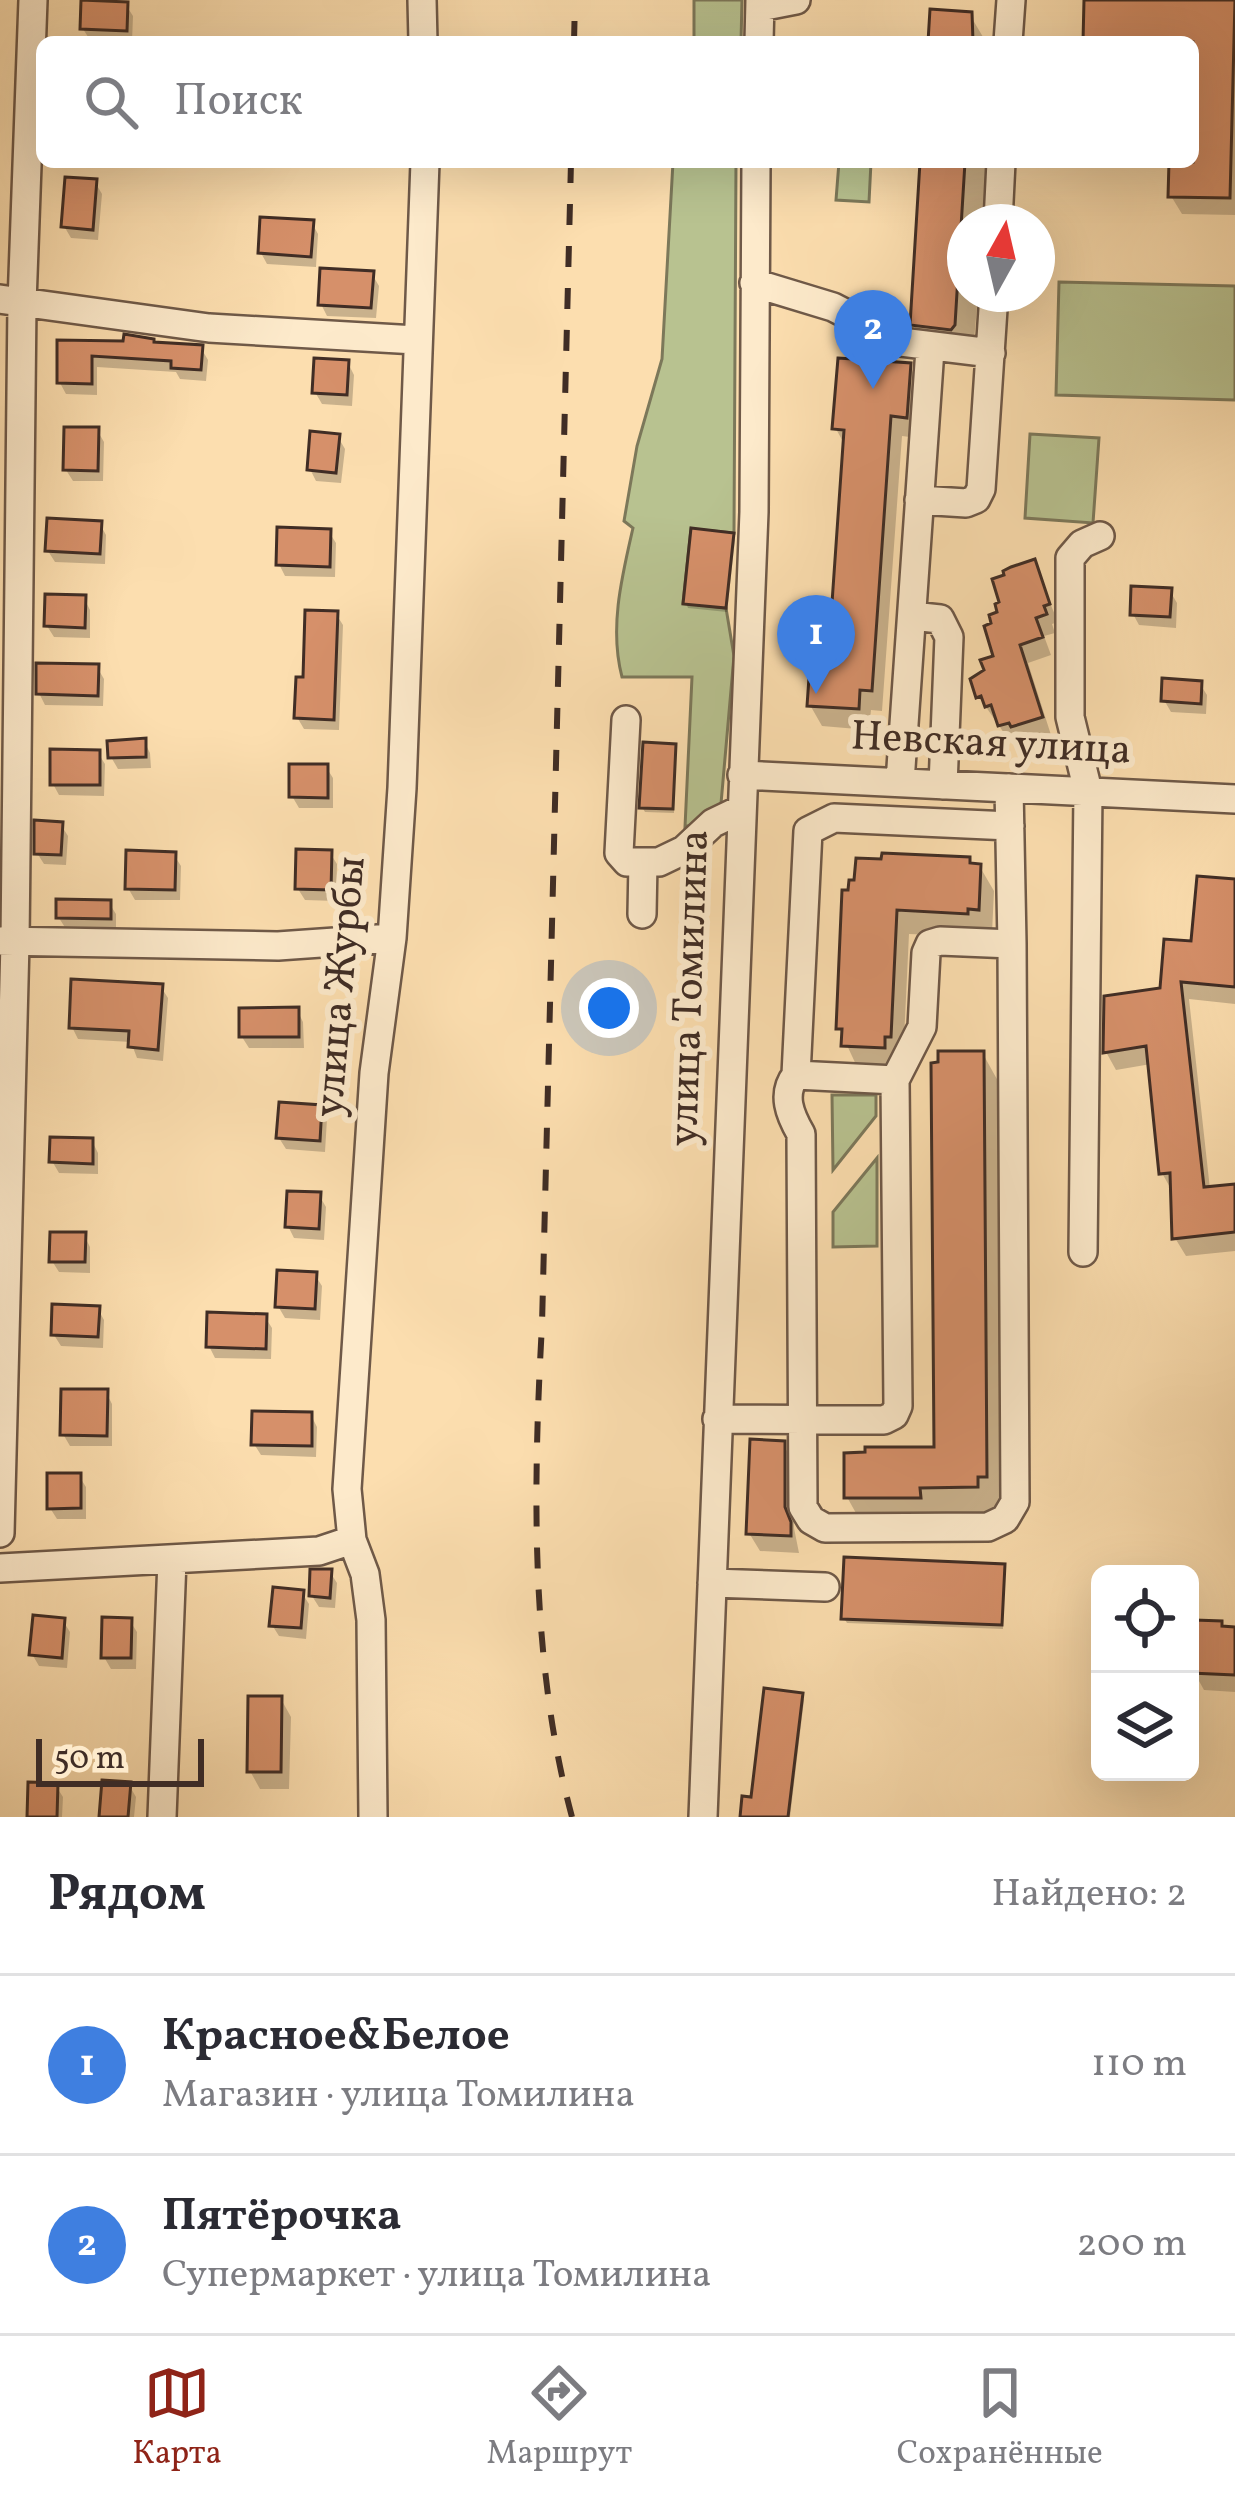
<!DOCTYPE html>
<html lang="ru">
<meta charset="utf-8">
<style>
body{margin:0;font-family:Vollkorn,serif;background:#f7f7f7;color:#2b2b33}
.controls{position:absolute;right:36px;bottom:36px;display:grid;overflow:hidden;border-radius:18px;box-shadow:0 12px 48px #0002}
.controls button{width:108px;height:108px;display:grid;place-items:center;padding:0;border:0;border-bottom:3px solid #e1e1e2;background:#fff;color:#2b2b33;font:60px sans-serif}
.compass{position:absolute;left:947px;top:204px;width:108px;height:108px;border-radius:50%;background:#fff;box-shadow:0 12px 48px #0002;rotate:8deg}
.scale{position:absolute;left:36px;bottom:30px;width:168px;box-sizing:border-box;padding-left:12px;border:6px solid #402d25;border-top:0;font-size:33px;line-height:42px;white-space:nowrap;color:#402d25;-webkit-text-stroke:9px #fdeacb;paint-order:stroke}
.you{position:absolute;left:609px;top:1008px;width:42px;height:42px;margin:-30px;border:9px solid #fff;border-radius:50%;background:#1a73e8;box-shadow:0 0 0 18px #1a73e833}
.badge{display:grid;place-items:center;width:78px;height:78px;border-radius:50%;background:#8f2418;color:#fff;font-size:39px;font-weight:700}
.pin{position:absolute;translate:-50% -99px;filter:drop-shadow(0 3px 6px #0008)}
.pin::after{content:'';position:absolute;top:63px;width:42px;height:36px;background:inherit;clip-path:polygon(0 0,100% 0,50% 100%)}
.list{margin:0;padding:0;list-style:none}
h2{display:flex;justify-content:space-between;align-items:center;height:156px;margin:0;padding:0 48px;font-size:51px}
h2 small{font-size:39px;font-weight:400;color:#7c7c81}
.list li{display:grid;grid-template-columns:78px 1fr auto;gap:36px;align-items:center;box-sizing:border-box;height:180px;padding:0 48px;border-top:3px solid #e1e1e2}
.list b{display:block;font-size:45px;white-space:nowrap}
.list p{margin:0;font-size:39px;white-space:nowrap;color:#7c7c81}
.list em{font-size:39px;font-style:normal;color:#7c7c81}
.icon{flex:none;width:66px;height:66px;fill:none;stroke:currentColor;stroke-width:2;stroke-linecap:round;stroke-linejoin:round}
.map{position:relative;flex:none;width:1235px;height:1817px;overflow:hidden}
.search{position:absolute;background:#fff;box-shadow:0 12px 48px #0002;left:36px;right:36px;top:36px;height:132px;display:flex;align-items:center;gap:30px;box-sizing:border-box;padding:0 42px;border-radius:18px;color:#7c7c81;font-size:45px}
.sheet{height:516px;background:#fff}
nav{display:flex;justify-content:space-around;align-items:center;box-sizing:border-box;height:168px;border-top:3px solid #e1e1e2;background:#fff;font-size:33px;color:#7c7c81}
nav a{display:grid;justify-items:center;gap:6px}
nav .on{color:#8f2418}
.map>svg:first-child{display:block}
.green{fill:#b8c290;stroke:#7c785a;stroke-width:3}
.shadow{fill:#0003}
.building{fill:#d6906a;stroke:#402d25;stroke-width:3}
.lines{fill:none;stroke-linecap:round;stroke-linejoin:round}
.minor-casing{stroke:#6f5948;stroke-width:32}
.minor{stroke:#fdeacb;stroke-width:27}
.rail{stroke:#402d25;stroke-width:6;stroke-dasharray:21 21;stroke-linecap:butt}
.labels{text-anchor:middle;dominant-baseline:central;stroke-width:12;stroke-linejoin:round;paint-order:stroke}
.street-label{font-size:42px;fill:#402d25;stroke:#fdeacb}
</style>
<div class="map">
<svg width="1235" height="1817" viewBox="0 0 1235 1817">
<rect width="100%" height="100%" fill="#fcdeaf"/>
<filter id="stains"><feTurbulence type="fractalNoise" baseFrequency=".00167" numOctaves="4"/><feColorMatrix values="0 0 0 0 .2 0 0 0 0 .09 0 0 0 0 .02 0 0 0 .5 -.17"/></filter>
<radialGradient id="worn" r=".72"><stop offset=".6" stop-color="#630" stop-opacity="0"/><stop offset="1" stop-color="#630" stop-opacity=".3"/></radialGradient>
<path class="green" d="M 694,0 L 742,0 L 741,42 L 694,42 Z
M 673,162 L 736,162 L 734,533 L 691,529 L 683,603 L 726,608 L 734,656 L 720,815 L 685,827 L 692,677 L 622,677 C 609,628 622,576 633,528 L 624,521 L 637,446 L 662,359 Z
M 839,162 L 871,162 L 869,202 L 836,200 Z
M 1059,282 L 1235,286 L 1235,400 L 1056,395 Z
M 1030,434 L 1099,438 L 1093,523 L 1025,518 Z
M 832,1095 L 876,1095 L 876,1116 L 833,1170 Z
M 877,1158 L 877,1246 L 833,1247 L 833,1212 Z"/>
<path class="shadow" d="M 1087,0 L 1235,0 L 1235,215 L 1182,214 L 1171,196 L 1172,162 L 1193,162 L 1193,42 L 1086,42 Z
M 126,5 L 133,16 L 132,42 L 90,40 L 83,29 Z
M 970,15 L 986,42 L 931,42 Z
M 347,38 L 384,41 L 384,42 L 346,42 Z
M 923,162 L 987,162 L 983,222 L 965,222 L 965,294 L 978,294 L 972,365 L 933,360 L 913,324 Z
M 95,182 L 102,194 L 98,240 L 71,238 L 64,226 Z
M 312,223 L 318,234 L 316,267 L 267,264 L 261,253 Z
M 372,274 L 379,286 L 376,318 L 327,316 L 321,304 Z
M 60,343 L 201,348 L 208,360 L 206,381 L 180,379 L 176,372 L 97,367 L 97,395 L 66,394 L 60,383 Z
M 348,363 L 354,375 L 352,406 L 322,404 L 315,392 Z
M 909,365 L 921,387 L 918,438 L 902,436 L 882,711 L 871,710 L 869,730 L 822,726 L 810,705 L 831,649 L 846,447 L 836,429 Z
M 97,430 L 104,442 L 103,481 L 73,481 L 66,470 Z
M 338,437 L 345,449 L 341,483 L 316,481 L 310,469 Z
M 100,524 L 106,535 L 105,564 L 55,562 L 48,551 Z
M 329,532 L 336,543 L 335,577 L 285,576 L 279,564 Z
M 732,536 L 735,540 L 727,612 L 688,608 L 686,603 Z
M 1033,563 L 1058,622 L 1052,624 L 1055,633 L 1044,636 L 1051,655 L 1028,663 L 1051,735 L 1024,744 L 1022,740 L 1011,743 L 979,697 L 997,658 L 1001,614 Z
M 1170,591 L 1177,603 L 1176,628 L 1139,625 L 1133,614 Z
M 84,598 L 90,610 L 90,638 L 54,637 L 47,626 Z
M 336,614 L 343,625 L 339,730 L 304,729 L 297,717 L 306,680 Z
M 97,667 L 104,679 L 103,706 L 45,705 L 39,693 Z
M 1200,684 L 1207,695 L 1206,714 L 1171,712 L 1164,700 Z
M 144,741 L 150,753 L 151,768 L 118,769 L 111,757 Z
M 674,747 L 674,813 L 645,812 L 642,807 Z
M 98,753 L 105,764 L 104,796 L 59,795 L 53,784 Z
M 326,767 L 333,778 L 333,808 L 299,808 L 292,796 Z
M 61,825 L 68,836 L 66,865 L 44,864 L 37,853 Z
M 330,853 L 337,864 L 336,901 L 305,900 L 298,889 Z
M 174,855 L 181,866 L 180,900 L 135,900 L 128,888 Z
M 968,860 L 972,866 L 980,867 L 994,891 L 992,933 L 980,937 L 909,934 L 903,1061 L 897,1071 L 858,1069 L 839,1028 L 845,893 Z
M 1235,882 L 1235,1004 L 1189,999 L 1210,1189 L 1235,1187 L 1235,1251 L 1186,1256 L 1175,1238 L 1172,1191 L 1162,1173 L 1151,1064 L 1116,1070 L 1106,1052 L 1162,991 Z
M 109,903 L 116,914 L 116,929 L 66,929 L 59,918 Z
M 161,987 L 168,998 L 163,1061 L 137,1058 L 131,1042 L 78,1039 L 72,1027 Z
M 297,1010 L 303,1022 L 304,1048 L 249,1048 L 242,1037 Z
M 983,1054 L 1003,1090 L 1006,1512 L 867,1533 L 847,1497 L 937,1450 Z
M 320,1108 L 327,1119 L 325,1152 L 286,1149 L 279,1138 Z
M 92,1141 L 98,1153 L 98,1174 L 59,1173 L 52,1161 Z
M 319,1195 L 326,1207 L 324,1240 L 294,1238 L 288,1226 Z
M 84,1235 L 90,1247 L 90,1273 L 59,1272 L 52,1261 Z
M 315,1275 L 322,1286 L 320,1320 L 285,1318 L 278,1306 Z
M 98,1309 L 104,1320 L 103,1348 L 61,1346 L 54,1335 Z
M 265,1317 L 272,1328 L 271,1359 L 215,1358 L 209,1346 Z
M 106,1392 L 112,1404 L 112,1446 L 70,1446 L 63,1434 Z
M 311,1415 L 317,1427 L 316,1457 L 261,1455 L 254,1444 Z
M 783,1444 L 793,1462 L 794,1528 L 799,1553 L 760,1551 L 749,1533 Z
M 79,1476 L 86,1487 L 86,1519 L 57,1519 L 50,1508 Z
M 1003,1566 L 1003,1629 L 847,1623 L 844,1618 Z
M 330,1572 L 337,1583 L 335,1608 L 319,1607 L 312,1596 Z
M 302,1593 L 309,1604 L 306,1639 L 279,1636 L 272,1625 Z
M 63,1621 L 70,1632 L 67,1668 L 39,1666 L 32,1654 Z
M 130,1621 L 137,1632 L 136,1669 L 111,1669 L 104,1657 Z
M 1223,1629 L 1235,1630 L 1235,1692 L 1204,1690 L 1194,1672 Z
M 802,1696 L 804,1700 L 790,1817 L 743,1817 Z
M 281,1699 L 291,1717 L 289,1789 L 260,1789 L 250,1771 Z
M 129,1785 L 136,1797 L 134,1817 L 102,1817 Z
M 56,1786 L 63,1797 L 62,1817 L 30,1817 Z"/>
<path class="building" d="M 81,0 L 128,2 L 127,31 L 80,29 Z
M 1084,0 L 1235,0 L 1230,198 L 1168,197 L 1169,162 L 1193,162 L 1193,42 L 1083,42 Z
M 930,9 L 972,12 L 973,42 L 928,42 Z
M 920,162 L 965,162 L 955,325 L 951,330 L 910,325 Z
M 65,177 L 97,179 L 93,230 L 61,227 Z
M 260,217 L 314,220 L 311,257 L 258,253 Z
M 320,268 L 374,271 L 371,308 L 318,305 Z
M 124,334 L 154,339 L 154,342 L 203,345 L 201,370 L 171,368 L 171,361 L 92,356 L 92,384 L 57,383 L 57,340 L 123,341 Z
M 314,358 L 349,360 L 347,395 L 312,393 Z
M 838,358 L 911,363 L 907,418 L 891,416 L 872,691 L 860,690 L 859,709 L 807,706 L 810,663 L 822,664 L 824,645 L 829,646 L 844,430 L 832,429 Z
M 64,427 L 99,427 L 98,471 L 63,470 Z
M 310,431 L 340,434 L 336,473 L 307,470 Z
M 47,518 L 102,521 L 100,554 L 45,551 Z
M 277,527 L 331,529 L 330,567 L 276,565 Z
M 691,528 L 734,533 L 726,608 L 683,604 Z
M 1035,559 L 1050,604 L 1044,606 L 1047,614 L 1036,618 L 1043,637 L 1020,645 L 1043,717 L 1011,727 L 1009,723 L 998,726 L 991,705 L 985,707 L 981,696 L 976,698 L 970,679 L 984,670 L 980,660 L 993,656 L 984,626 L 991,623 L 989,615 L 997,612 L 995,604 L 999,602 L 992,579 L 1004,575 L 1003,571 L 1011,567 Z
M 1131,586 L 1172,588 L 1170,617 L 1130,615 Z
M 45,594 L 86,595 L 85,628 L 44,626 Z
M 305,610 L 338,611 L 334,720 L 294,718 L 296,677 L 303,677 Z
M 36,663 L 99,664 L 98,696 L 36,694 Z
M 1162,678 L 1202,681 L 1201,704 L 1161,701 Z
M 146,738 L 146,757 L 108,758 L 107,741 Z
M 643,742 L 676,744 L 673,809 L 639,808 Z
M 50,749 L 100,750 L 100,785 L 50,785 Z
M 289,764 L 328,764 L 328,798 L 289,797 Z
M 34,820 L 63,822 L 61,855 L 34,854 Z
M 296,849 L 332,850 L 331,890 L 295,889 Z
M 126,850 L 176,852 L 175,890 L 125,889 Z
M 882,853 L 970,857 L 970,863 L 981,864 L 979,910 L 968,909 L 968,914 L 897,910 L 891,1037 L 885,1037 L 885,1048 L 841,1046 L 842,1029 L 836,1029 L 842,890 L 848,890 L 849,880 L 854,880 L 856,858 L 881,859 Z
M 1197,876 L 1235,879 L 1235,987 L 1181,982 L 1204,1187 L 1235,1184 L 1235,1232 L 1172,1239 L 1170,1173 L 1159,1174 L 1146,1046 L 1103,1053 L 1104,996 L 1160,988 L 1164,939 L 1191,941 Z
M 56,899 L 111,900 L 111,919 L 56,918 Z
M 71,979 L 163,984 L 158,1050 L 128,1047 L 129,1031 L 69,1028 Z
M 299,1007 L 299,1037 L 239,1037 L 239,1008 Z
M 938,1051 L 984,1051 L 987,1477 L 978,1477 L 978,1487 L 920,1488 L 921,1498 L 844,1498 L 844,1453 L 865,1452 L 865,1447 L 934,1447 L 931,1063 L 938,1062 Z
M 279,1102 L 322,1105 L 320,1141 L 276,1138 Z
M 50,1137 L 93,1138 L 93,1164 L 49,1162 Z
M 287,1191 L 321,1192 L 319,1229 L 285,1227 Z
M 50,1232 L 86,1232 L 85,1262 L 49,1262 Z
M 277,1270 L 317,1272 L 315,1309 L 275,1307 Z
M 52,1304 L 100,1306 L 98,1337 L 51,1335 Z
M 207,1312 L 267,1314 L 266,1349 L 206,1347 Z
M 61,1389 L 108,1389 L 107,1436 L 60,1435 Z
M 252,1411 L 312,1412 L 312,1446 L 251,1445 Z
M 750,1439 L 785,1441 L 785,1507 L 791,1522 L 791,1536 L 746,1534 Z
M 47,1473 L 81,1473 L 81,1508 L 47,1509 Z
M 844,1557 L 1005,1564 L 1002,1625 L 841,1619 Z
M 310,1569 L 332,1569 L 330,1598 L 309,1596 Z
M 273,1587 L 304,1590 L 301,1628 L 269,1626 Z
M 33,1615 L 65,1618 L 62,1658 L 29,1655 Z
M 102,1617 L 132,1618 L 131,1658 L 101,1658 Z
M 1194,1620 L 1222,1621 L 1222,1626 L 1235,1627 L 1235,1675 L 1191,1673 Z
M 764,1688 L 803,1693 L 788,1817 L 740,1817 L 742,1796 L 751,1797 Z
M 248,1696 L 282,1696 L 281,1772 L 247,1772 Z
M 102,1780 L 131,1782 L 128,1817 L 99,1817 Z
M 28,1782 L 58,1783 L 57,1817 L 27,1817 Z"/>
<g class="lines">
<g class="minor-casing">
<path id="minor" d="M 422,0 L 423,42
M 760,7 L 796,0
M 759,42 L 760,0
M 1008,42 L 1011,0
M 998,222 L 1001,162
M 754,283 L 833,307 L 901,342 L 991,353
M 0,299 L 209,328 L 416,340
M 919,500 L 966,503 L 976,499 L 981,489 L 994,294
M 912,616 L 940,619 L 949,637 L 943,785
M 626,720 L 619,853 L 627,862 L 659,862 L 684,850 L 713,823 L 740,810
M 742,775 L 1235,799
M 900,782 L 930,349
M 1010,826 L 834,818 L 808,831 L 796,1075 C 781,1094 790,1115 801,1134 L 803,1507 L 811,1520 L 825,1528 L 988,1527 L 1005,1519 L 1015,1502 L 1012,944
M 642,914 L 643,862
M 0,941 L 278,946 L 392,938
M 796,1075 L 895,1080
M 1083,1252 L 1088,791 L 1070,717 L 1070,558 L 1082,544 L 1100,536
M 717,1419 L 884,1420 L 894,1415 L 898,1406 L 895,1080 L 922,1027 L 926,953 L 930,944 L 940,941 L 1012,944 L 1009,788
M 0,1533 L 15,942 L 22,303 L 33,0
M 0,1568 L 319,1551 L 352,1540
M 712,1583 L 825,1587
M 162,1817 L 172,1560
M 373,1817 L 371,1620 L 365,1574 L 352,1540 L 347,1489 L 374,1073 L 392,938 L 402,788 L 425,162
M 703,1817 L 754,512 L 756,162"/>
</g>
<use href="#minor" class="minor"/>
<path class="rail" d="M 574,42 L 575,0
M 571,162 L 542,1325 C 533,1485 530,1662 572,1817"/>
</g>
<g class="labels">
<g class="street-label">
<text transform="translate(991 745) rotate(3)">Невская улица</text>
<text transform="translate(342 987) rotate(-85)">улица Журбы</text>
<text transform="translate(691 988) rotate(-88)">улица Томилина</text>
</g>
</g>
<rect width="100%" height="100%" filter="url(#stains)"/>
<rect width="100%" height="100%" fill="url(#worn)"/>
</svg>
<div class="controls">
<button><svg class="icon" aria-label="locate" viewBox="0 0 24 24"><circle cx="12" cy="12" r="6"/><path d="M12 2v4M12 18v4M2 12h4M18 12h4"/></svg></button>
<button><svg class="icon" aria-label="layers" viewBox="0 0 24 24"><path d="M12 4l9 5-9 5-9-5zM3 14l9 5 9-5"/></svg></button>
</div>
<svg class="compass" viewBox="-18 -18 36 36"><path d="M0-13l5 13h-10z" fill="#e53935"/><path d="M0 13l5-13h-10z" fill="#7c7c81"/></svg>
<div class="scale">50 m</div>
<div class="you"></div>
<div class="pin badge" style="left:816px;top:694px;background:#3f7fe0">1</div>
<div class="pin badge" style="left:873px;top:389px;background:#3f7fe0">2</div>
<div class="search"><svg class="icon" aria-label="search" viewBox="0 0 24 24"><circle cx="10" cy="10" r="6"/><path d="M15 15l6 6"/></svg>Поиск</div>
</div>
<section class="sheet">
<h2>Рядом<small>Найдено: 2</small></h2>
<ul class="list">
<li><span class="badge" style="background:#3f7fe0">1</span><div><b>Красное&amp;Белое</b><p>Магазин · улица Томилина</p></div><em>110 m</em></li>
<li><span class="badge" style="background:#3f7fe0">2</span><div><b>Пятёрочка</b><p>Супермаркет · улица Томилина</p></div><em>200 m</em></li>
</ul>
</section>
<nav>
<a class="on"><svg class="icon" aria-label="map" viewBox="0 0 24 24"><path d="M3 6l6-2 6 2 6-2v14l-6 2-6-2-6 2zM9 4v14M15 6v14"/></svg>Карта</a>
<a><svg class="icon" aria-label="directions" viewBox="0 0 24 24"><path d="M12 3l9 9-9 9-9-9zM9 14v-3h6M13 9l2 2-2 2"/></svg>Маршрут</a>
<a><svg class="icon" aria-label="saved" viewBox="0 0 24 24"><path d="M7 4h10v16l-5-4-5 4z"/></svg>Сохранённые</a>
</nav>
